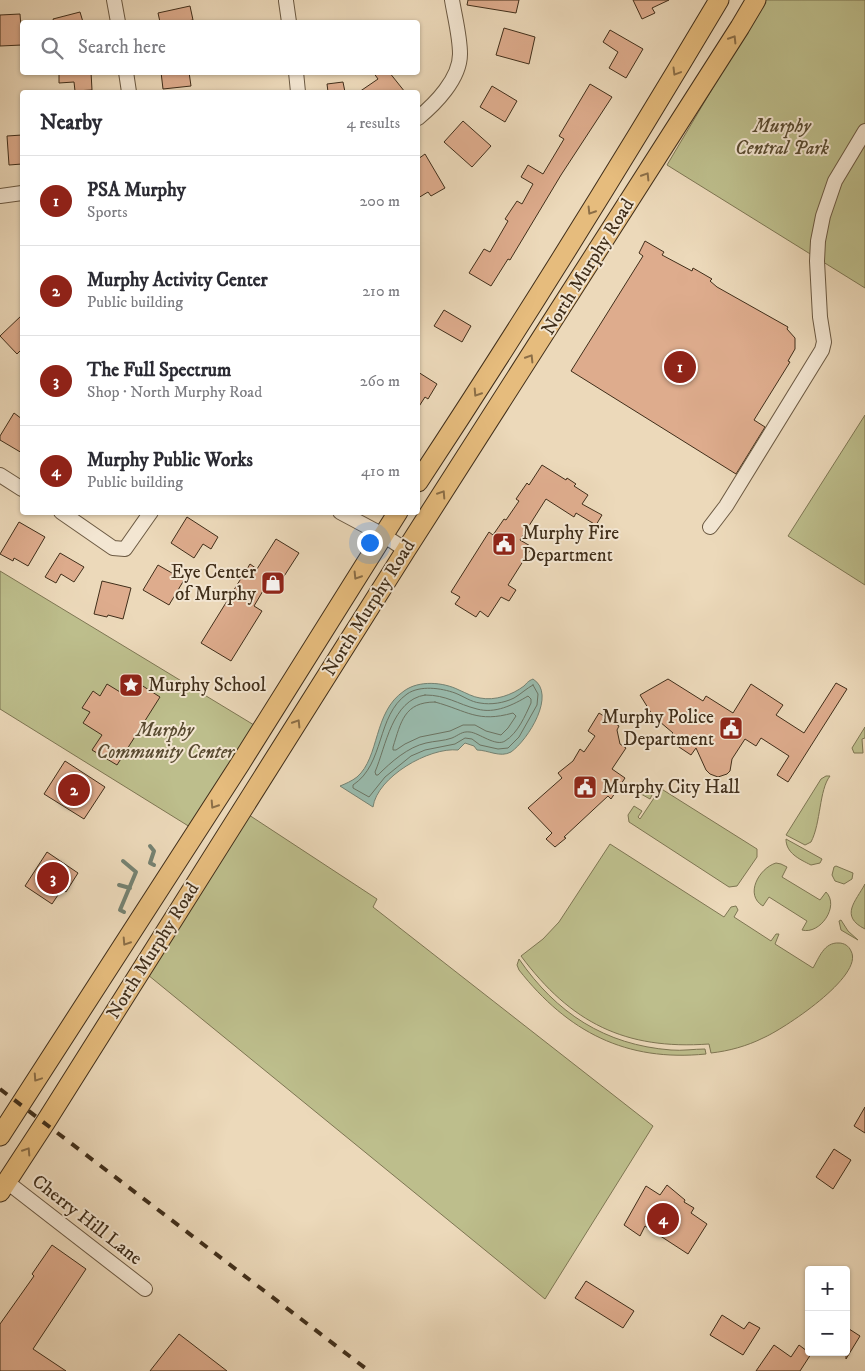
<!DOCTYPE html>
<meta charset="utf-8">
<style>
body{margin:0;font-family:"IM FELL DW Pica",serif;background:#f2f2f3;color:#2b2b33}
.controls{position:absolute;right:15px;bottom:15px;display:grid;overflow:hidden;border-radius:5px;box-shadow:0 1px 4px #0004}
.controls button{width:45px;height:45px;display:grid;place-items:center;padding:0;border:0;border-bottom:1px solid #e1e1e2;background:#fff;color:#2b2b33;font:25px sans-serif}
.you{position:absolute;left:369px;top:542px;width:18px;height:18px;margin:-12px;border:4px solid #fff;border-radius:50%;background:#1a73e8;box-shadow:0 0 0 8px #1a73e833}
.badge{display:grid;place-items:center;width:32px;height:32px;border-radius:50%;background:#8f2418;color:#fff;font-size:16px;font-weight:700}
.pin{position:absolute;translate:-50% -50%;border:2px solid #fff;box-shadow:0 1px 5px #0006}
.list{margin:0;padding:0;list-style:none}
h2{display:flex;justify-content:space-between;align-items:center;height:65px;margin:0;padding:0 20px;font-size:21px}
h2 small{font-size:16px;font-weight:400;color:#7c7c81}
.list li{display:grid;grid-template-columns:32px 1fr auto;gap:15px;align-items:center;box-sizing:border-box;height:90px;padding:0 20px;border-top:1px solid #e1e1e2}
.list b{display:block;font-size:19px;white-space:nowrap}
.list p{margin:0;font-size:16px;white-space:nowrap;color:#7c7c81}
.list em{font-size:16px;font-style:normal;color:#7c7c81}
.icon{flex:none;width:28px;height:28px;fill:none;stroke:currentColor;stroke-width:2;stroke-linecap:round;stroke-linejoin:round}
.map{position:relative;flex:none;width:865px;height:1371px;overflow:hidden}
.search{position:absolute;background:#fff;box-shadow:0 1px 4px #0004;left:20px;top:20px;width:400px;height:55px;display:flex;align-items:center;gap:12px;box-sizing:border-box;padding:0 18px;border-radius:5px;color:#7c7c81;font-size:19px}
.panel{position:absolute;background:#fff;box-shadow:0 1px 4px #0004;left:20px;top:90px;width:400px;height:425px;border-radius:5px}
.map>svg:first-child{display:block}
.green{fill:#bdbe8c;stroke:#7e7653}
.water{fill:#99baac;stroke:#758272}
.lines{fill:none;stroke-linecap:round;stroke-linejoin:round}
.shore{stroke:#6c7463;stroke-width:1}
.stream{stroke:#758272;stroke-width:4}
.building{fill:#deac8d;stroke:#402e1a}
.minor-casing{stroke:#6b5942;stroke-width:16}
.major-casing{stroke:#402e1a;stroke-width:21}
.minor{stroke:#f3e6d2;stroke-width:14}
.major{stroke:#e6bc7d;stroke-width:19}
.rail{stroke:#402e1a;stroke-width:4;stroke-dasharray:9 9;stroke-linecap:butt}
.oneway{stroke:#8b6e47}
.labels{text-anchor:middle;dominant-baseline:central;stroke-width:4;stroke-linejoin:round;paint-order:stroke}
.park-label{font-size:19px;font-style:italic;fill:#594b31;stroke:#f3e6d2}
.street-label{font-size:19px;fill:#402e1a;stroke:#f3e6d2}
.poi-label{font-size:19px;fill:#402e1a;stroke:#f3e6d2;text-anchor:start}
</style>
<div class="map">
<svg width="865" height="1371" viewBox="0 0 865 1371">
<rect width="100%" height="100%" fill="#ecd9ba"/>
<filter id="stains"><feTurbulence type="fractalNoise" baseFrequency=".004" numOctaves="4"/><feColorMatrix values="0 0 0 0 .2 0 0 0 0 .09 0 0 0 0 .02 0 0 0 .5 -.17"/></filter>
<radialGradient id="worn" r=".72"><stop offset=".6" stop-color="#630" stop-opacity="0"/><stop offset="1" stop-color="#630" stop-opacity=".3"/></radialGradient>
<path class="green" d="M 765,0 L 865,0 L 865,288 L 667,165 Z
M 865,415 L 865,585 L 788,536 Z
M 0,571 L 254,725 L 190,827 L 0,709 Z
M 865,727 L 865,738 L 862,739 L 863,753 L 854,753 L 852,748 Z
M 826,776 L 830,776 C 819,790 821,823 811,842 L 805,845 L 786,835 L 821,779 Z
M 652,783 L 757,849 L 757,857 L 737,886 L 729,887 L 629,822 L 628,815 L 634,806 L 642,811 L 638,817 L 640,819 L 656,795 L 653,793 L 650,799 L 641,794 L 648,785 Z
M 249,815 L 377,899 L 373,907 L 653,1126 L 545,1299 L 148,975 Z
M 786,839 L 822,859 L 820,863 L 811,865 C 799,859 786,853 786,839 Z
M 610,844 L 724,917 L 731,907 L 736,906 L 738,910 L 734,917 L 771,941 L 776,934 L 779,934 L 775,944 L 813,968 C 819,958 824,942 839,943 C 844,943 849,946 851,951 C 865,976 782,1030 763,1038 C 747,1046 729,1051 711,1053 L 709,1044 C 625,1050 571,1023 521,956 L 543,939 L 559,922 Z
M 776,863 L 781,864 L 787,867 L 782,877 L 820,900 L 826,892 C 840,906 820,935 802,930 L 807,921 L 769,897 L 763,906 C 744,895 759,868 776,863 Z
M 836,866 L 853,873 L 852,879 L 844,884 L 835,881 L 832,875 L 834,867 Z
M 865,884 L 865,929 C 839,916 856,901 865,884 Z
M 841,920 L 848,931 L 858,940 L 841,930 L 839,921 Z
M 519,959 C 556,1013 605,1045 671,1050 C 682,1051 694,1049 705,1049 L 706,1054 C 626,1062 568,1032 519,970 L 517,965 Z"/>
<path class="water" d="M 533,679 C 557,694 528,740 511,752 C 500,758 488,750 477,750 L 474,746 L 465,743 L 458,750 C 429,747 377,777 373,807 L 340,786 C 345,784 352,781 357,777 C 380,757 373,712 404,691 C 419,680 443,682 459,690 C 466,693 473,697 480,698 C 495,701 512,695 524,686 C 527,683 528,681 533,679 Z"/>
<g class="lines">
<path class="shore" d="M 533,685 L 538,694 L 537,705 L 519,737 L 508,748 L 498,749 L 480,745 L 472,739 L 465,738 L 455,744 L 425,750 L 411,756 L 385,777 L 369,797 L 353,788 L 353,785 C 385,764 376,716 407,694 C 420,685 441,688 455,693 C 463,696 471,702 480,703 C 491,705 504,703 514,698 C 521,694 527,688 533,685 Z
M 425,695 C 447,695 457,704 477,709 C 495,714 513,705 528,696 L 531,699 L 531,703 C 525,716 518,733 505,741 C 496,747 479,733 470,732 C 462,731 459,735 452,738 C 444,741 434,741 426,743 C 408,747 391,762 378,775 L 376,775 L 375,772 C 386,746 392,700 425,695 Z
M 435,702 C 468,711 477,723 513,713 L 516,716 L 508,728 L 501,735 L 486,731 L 475,725 L 463,725 L 450,731 L 420,737 L 405,744 L 396,750 L 393,750 L 393,747 C 401,722 404,702 435,702 Z"/>
<path class="stream" d="M 150,846 L 154,851 L 150,863 L 154,865
M 123,861 L 136,872 L 120,910 L 124,912
M 119,885 L 130,888"/>
</g>
<path class="building" d="M 468,0 L 519,0 L 516,13 L 467,5 Z
M 633,0 L 669,0 L 652,8 L 655,13 L 642,19 Z
M 190,6 L 193,20 L 181,22 L 160,22 L 158,13 Z
M 80,12 L 83,22 L 54,22 L 53,19 Z
M 20,14 L 21,27 L 22,27 L 22,45 L 0,46 L 0,15 Z
M 504,28 L 535,37 L 529,64 L 496,55 Z
M 610,30 L 643,49 L 626,78 L 609,68 L 618,52 L 603,42 Z
M 59,72 L 91,72 L 92,90 L 75,91 L 74,82 L 59,83 Z
M 161,72 L 189,72 L 191,86 L 163,89 Z
M 373,72 L 389,72 L 405,92 L 359,92 L 378,79 Z
M 343,82 L 345,92 L 328,92 L 327,84 Z
M 590,84 L 612,97 L 561,175 L 510,260 L 508,259 L 491,286 L 469,273 L 484,249 L 490,252 L 508,221 L 505,219 L 517,201 L 522,204 L 533,184 L 521,177 L 528,165 L 543,174 L 564,139 L 559,136 Z
M 492,86 L 517,101 L 505,122 L 480,107 Z
M 463,121 L 491,146 L 472,167 L 444,142 Z
M 22,135 L 22,164 L 9,165 L 7,136 Z
M 425,154 L 445,188 L 431,196 L 428,192 L 418,198 L 418,159 Z
M 645,241 L 664,252 L 662,255 L 692,271 L 693,268 L 712,279 L 710,281 L 717,287 L 788,327 L 787,329 L 795,338 L 795,349 L 788,361 L 790,362 L 754,420 L 765,427 L 736,474 L 571,371 L 643,256 L 639,253 Z
M 444,310 L 471,326 L 462,342 L 434,326 Z
M 22,315 L 22,349 L 17,354 L 0,336 Z
M 418,372 L 437,384 L 428,399 L 425,397 L 418,408 Z
M 14,413 L 22,419 L 22,453 L 0,440 L 0,436 Z
M 542,465 L 566,480 L 567,478 L 576,484 L 574,486 L 588,495 L 582,504 L 602,515 L 596,525 L 576,513 L 574,517 L 546,499 L 520,540 L 532,547 L 508,585 L 516,590 L 509,601 L 501,597 L 488,617 L 480,611 L 476,617 L 455,604 L 460,597 L 451,592 L 489,532 L 493,535 L 504,519 L 506,520 L 519,501 L 516,499 L 527,483 L 529,485 Z
M 187,517 L 218,537 L 211,549 L 203,544 L 194,558 L 171,543 Z
M 19,522 L 45,537 L 28,566 L 14,558 L 13,561 L 0,554 Z
M 276,539 L 299,553 L 279,584 L 270,579 L 254,606 L 262,611 L 231,661 L 201,643 L 250,564 L 257,569 Z
M 60,553 L 84,567 L 74,582 L 61,574 L 56,583 L 45,577 Z
M 158,565 L 184,580 L 169,605 L 143,590 Z
M 102,581 L 131,588 L 123,619 L 108,615 L 107,617 L 94,614 Z
M 668,679 L 703,701 L 706,696 L 733,713 L 751,684 L 783,705 L 776,715 L 804,733 L 836,683 L 847,689 L 788,782 L 777,775 L 789,756 L 761,738 L 756,746 L 745,739 L 732,759 L 730,771 L 727,774 L 718,777 L 710,774 L 706,770 L 696,748 L 691,755 L 676,745 L 679,740 L 671,735 L 673,733 L 653,716 L 640,695 Z
M 135,681 L 160,697 L 117,765 L 92,750 L 102,735 L 83,723 L 90,712 L 82,708 L 93,691 L 100,696 L 107,684 L 125,695 Z
M 599,713 L 619,726 L 617,730 L 620,744 L 626,748 L 612,769 L 625,778 L 611,799 L 608,796 L 564,837 L 566,838 L 555,847 L 546,839 L 552,833 L 528,808 L 562,778 L 558,773 L 573,761 L 580,749 L 584,752 L 595,736 L 588,731 Z
M 65,761 L 105,787 L 84,819 L 44,794 Z
M 47,852 L 78,873 L 66,892 L 62,889 L 52,904 L 25,886 Z
M 865,1107 L 865,1133 L 854,1126 Z
M 834,1149 L 851,1160 L 833,1189 L 816,1177 Z
M 667,1185 L 685,1200 L 684,1202 L 694,1208 L 691,1213 L 707,1224 L 688,1254 L 645,1226 L 640,1236 L 624,1225 L 646,1186 L 660,1195 Z
M 52,1245 L 86,1269 L 33,1349 L 66,1371 L 0,1371 L 0,1324 L 34,1276 L 32,1274 Z
M 586,1281 L 634,1311 L 623,1328 L 575,1298 Z
M 722,1315 L 744,1329 L 749,1322 L 760,1328 L 743,1355 L 710,1335 Z
M 846,1327 L 860,1336 L 846,1359 Z
M 179,1334 L 227,1371 L 150,1371 Z
M 774,1345 L 791,1357 L 799,1345 L 811,1354 L 800,1371 L 756,1371 Z"/>
<g class="lines">
<g class="minor-casing">
<path id="minor" d="M 114,0 L 118,22
M 286,1 L 289,22
M 126,72 L 129,92
M 296,72 L 298,92
M 418,118 C 435,104 460,79 460,54 C 460,37 455,18 452,0
M 0,196 L 22,193
M 0,475 L 22,489
M 61,512 L 113,548 L 125,549 L 151,512
M 340,512 L 383,535 L 406,550
M 710,527 L 726,506 L 822,350 L 824,342 L 820,317 L 817,261 L 818,241 L 823,216 L 835,181 L 865,131
M 7,1182 L 145,1289"/>
</g>
<g class="major-casing">
<path id="major" d="M 418,482 C 522,324 622,163 719,0
M 0,1136 L 240,764 L 398,512
M 0,1192 L 45,1123 L 406,550 L 740,27 L 756,0"/>
</g>
<use href="#minor" class="minor"/>
<use href="#major" class="major"/>
<path class="rail" d="M 0,1089 L 369,1371"/>
</g>
<defs><path id="oneway-chevron" d="M-2-3.5L2.5 0L-2 3.5" fill="none" stroke-width="1.6" stroke-linecap="round" stroke-linejoin="round" transform="scale(1.25)"/></defs>
<g class="oneway">
<use href="#oneway-chevron" transform="translate(733 39) rotate(-58)"/>
<use href="#oneway-chevron" transform="translate(676 72) rotate(121)"/>
<use href="#oneway-chevron" transform="translate(646 176) rotate(-58)"/>
<use href="#oneway-chevron" transform="translate(591 211) rotate(122)"/>
<use href="#oneway-chevron" transform="translate(530 358) rotate(-58)"/>
<use href="#oneway-chevron" transform="translate(477 393) rotate(123)"/>
<use href="#oneway-chevron" transform="translate(442 494) rotate(-57)"/>
<use href="#oneway-chevron" transform="translate(357 576) rotate(122)"/>
<use href="#oneway-chevron" transform="translate(297 723) rotate(-58)"/>
<use href="#oneway-chevron" transform="translate(214 805) rotate(123)"/>
<use href="#oneway-chevron" transform="translate(126 942) rotate(123)"/>
<use href="#oneway-chevron" transform="translate(37 1078) rotate(124)"/>
<use href="#oneway-chevron" transform="translate(27 1151) rotate(-57)"/>
</g>
<defs>
<g id="civic-square" transform="scale(1.25)"><rect x="-9" y="-9" width="18" height="18" rx="4" fill="#8f2418" stroke="#f3e6d2"/><path d="M-.6-6.5H3V-4.5H.6V-3L4-1V1h2V6H-6V1h2V-1L-.6-3ZM-1.2 2.5V6h2.4V2.5Z" fill="#fff"/></g>
<g id="shop-square" transform="scale(1.25)"><rect x="-9" y="-9" width="18" height="18" rx="4" fill="#8f2418" stroke="#f3e6d2"/><path d="M-5-2.5h2.3a2.7 3.5 0 0 1 5.4 0H5L5.5 6h-11ZM-1.5-2.5h3a1.5 2.3 0 0 0-3 0Z" fill="#fff"/></g>
<g id="sight-square" transform="scale(1.25)"><rect x="-9" y="-9" width="18" height="18" rx="4" fill="#8f2418" stroke="#f3e6d2"/><path d="M0-6L1.8-2.2L6-1.7L2.9 1.2L3.7 5.4L0 3.3L-3.7 5.4L-2.9 1.2L-6-1.7L-1.8-2.2Z" fill="#fff"/></g>
</defs>
<g fill-rule="evenodd">
<use href="#civic-square" x="504" y="544"/>
<use href="#shop-square" x="273" y="583"/>
<use href="#sight-square" x="131" y="685"/>
<use href="#civic-square" x="731" y="728"/>
<use href="#civic-square" x="585" y="787"/>
</g>
<g class="labels">
<g class="park-label">
<text x="782" y="126">Murphy<tspan x="782" dy="22">Central Park</tspan></text>
<text x="165" y="730">Murphy<tspan x="165" dy="22">Community Center</tspan></text>
</g>
<g class="street-label">
<text transform="translate(588 267) rotate(-58)">North Murphy Road</text>
<text transform="translate(369 608) rotate(-58)">North Murphy Road</text>
<text transform="translate(153 951) rotate(-58)">North Murphy Road</text>
<text transform="translate(87 1220) rotate(38)">Cherry Hill Lane</text>
</g>
<g class="poi-label">
<text x="522" y="533">Murphy Fire<tspan x="522" dy="22">Department</tspan></text>
<text x="256" y="572" text-anchor="end">Eye Center<tspan x="256" dy="22">of Murphy</tspan></text>
<text x="148" y="685">Murphy School</text>
<text x="714" y="717" text-anchor="end">Murphy Police<tspan x="714" dy="22">Department</tspan></text>
<text x="602" y="787">Murphy City Hall</text>
</g>
</g>
<rect width="100%" height="100%" filter="url(#stains)"/>
<rect width="100%" height="100%" fill="url(#worn)"/>
</svg>
<div class="controls">
<button>+</button>
<button>−</button>
</div>
<div class="you"></div>
<div class="pin badge" style="left:680px;top:367px">1</div>
<div class="pin badge" style="left:74px;top:790px">2</div>
<div class="pin badge" style="left:53px;top:878px">3</div>
<div class="pin badge" style="left:663px;top:1219px">4</div>
<div class="search"><svg class="icon" aria-label="search" viewBox="0 0 24 24"><circle cx="10" cy="10" r="6"/><path d="M15 15l6 6"/></svg>Search here</div>
<section class="panel">
<h2>Nearby<small>4 results</small></h2>
<ul class="list">
<li><span class="badge">1</span><div><b>PSA Murphy</b><p>Sports</p></div><em>200 m</em></li>
<li><span class="badge">2</span><div><b>Murphy Activity Center</b><p>Public building</p></div><em>210 m</em></li>
<li><span class="badge">3</span><div><b>The Full Spectrum</b><p>Shop · North Murphy Road</p></div><em>260 m</em></li>
<li><span class="badge">4</span><div><b>Murphy Public Works</b><p>Public building</p></div><em>410 m</em></li>
</ul>
</section>
</div>
